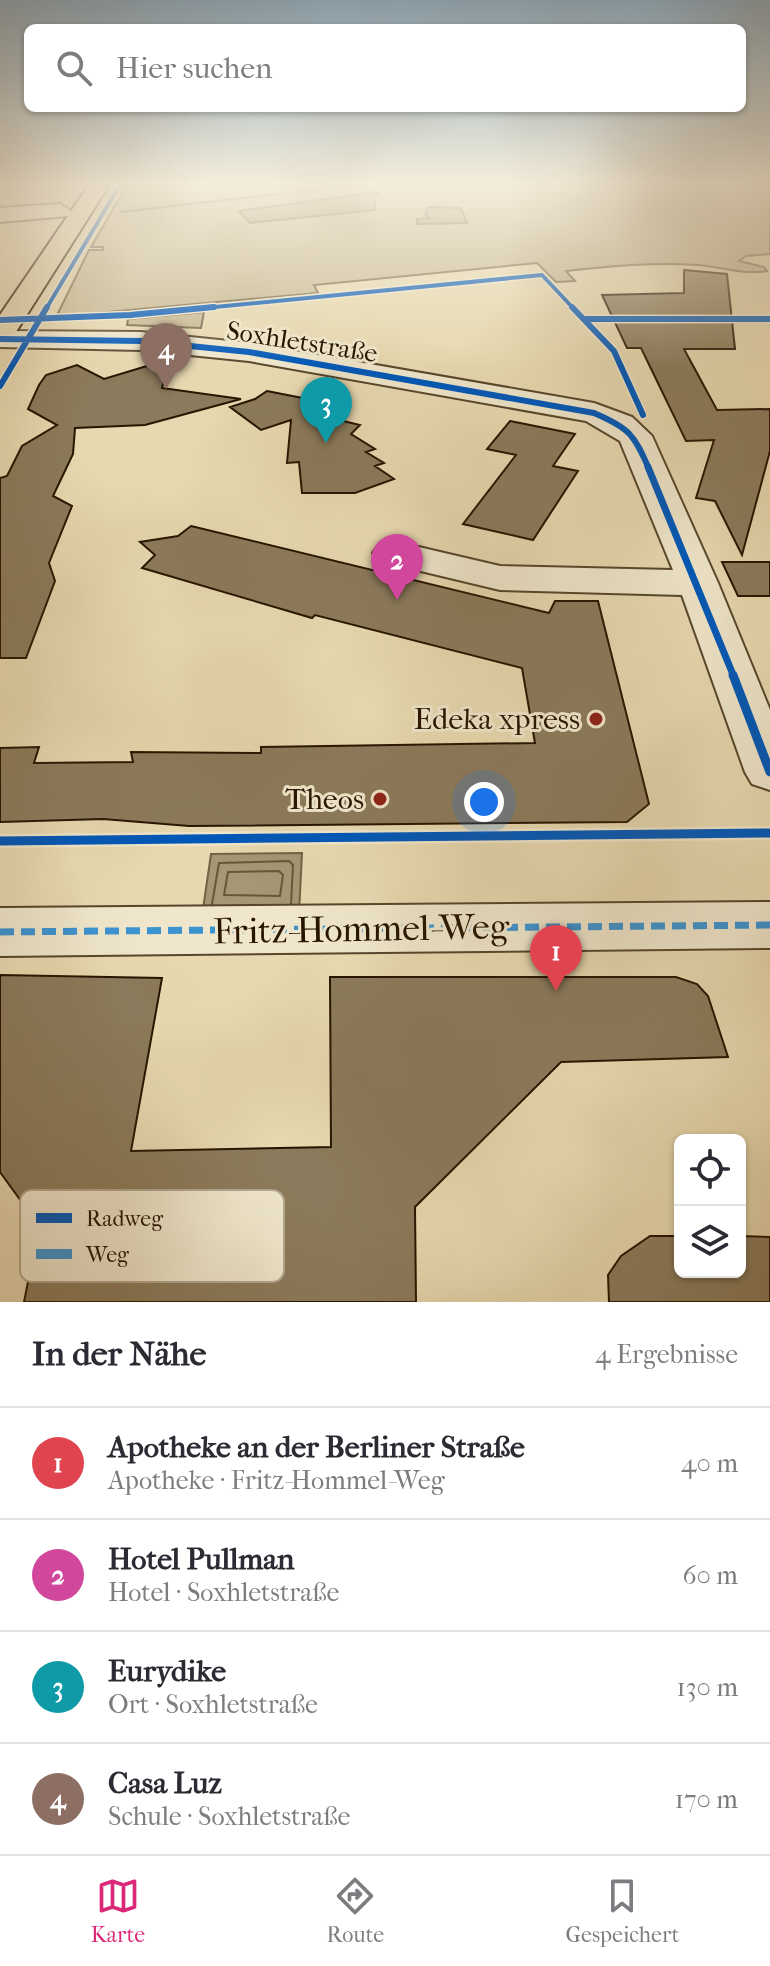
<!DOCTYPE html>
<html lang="de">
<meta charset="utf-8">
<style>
body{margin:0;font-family:"IM FELL French Canon",serif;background:#f2f2f3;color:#2b2b33}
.controls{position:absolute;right:24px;bottom:24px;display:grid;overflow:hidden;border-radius:12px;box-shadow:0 2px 6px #0004}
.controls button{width:72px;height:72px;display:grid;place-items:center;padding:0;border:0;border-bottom:2px solid #e1e1e2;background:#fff;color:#2b2b33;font:40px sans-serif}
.you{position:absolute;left:484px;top:802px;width:28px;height:28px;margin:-20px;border:6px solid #fff;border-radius:50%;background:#1a73e8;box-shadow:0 0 0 12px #1a73e833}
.badge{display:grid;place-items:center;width:52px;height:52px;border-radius:50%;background:#db2777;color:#fff;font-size:26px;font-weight:700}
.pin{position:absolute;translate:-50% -66px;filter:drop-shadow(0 2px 4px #0008)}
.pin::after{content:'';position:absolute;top:42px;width:28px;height:24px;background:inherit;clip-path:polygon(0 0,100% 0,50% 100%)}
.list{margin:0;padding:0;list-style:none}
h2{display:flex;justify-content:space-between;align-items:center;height:104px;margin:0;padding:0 32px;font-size:34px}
h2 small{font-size:26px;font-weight:400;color:#7c7c81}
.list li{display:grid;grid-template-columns:52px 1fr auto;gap:24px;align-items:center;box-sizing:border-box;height:112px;padding:0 32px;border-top:2px solid #e1e1e2}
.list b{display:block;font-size:30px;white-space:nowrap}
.list p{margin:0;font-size:26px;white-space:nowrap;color:#7c7c81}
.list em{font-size:26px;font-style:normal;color:#7c7c81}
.icon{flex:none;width:44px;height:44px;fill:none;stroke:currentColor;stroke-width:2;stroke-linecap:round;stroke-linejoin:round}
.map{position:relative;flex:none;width:770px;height:1302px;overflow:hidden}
.search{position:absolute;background:#fff;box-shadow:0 2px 6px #0004;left:24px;right:24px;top:24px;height:88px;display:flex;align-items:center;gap:20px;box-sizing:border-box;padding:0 28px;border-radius:12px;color:#7c7c81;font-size:30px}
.sheet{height:552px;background:#fff}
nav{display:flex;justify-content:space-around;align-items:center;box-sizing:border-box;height:112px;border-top:2px solid #e1e1e2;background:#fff;font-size:22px;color:#7c7c81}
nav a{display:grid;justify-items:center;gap:4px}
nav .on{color:#db2777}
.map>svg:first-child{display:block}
.green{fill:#c6b791;stroke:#766648;stroke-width:2}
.water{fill:#a69674;stroke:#736246;stroke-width:2}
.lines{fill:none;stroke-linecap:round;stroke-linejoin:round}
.shore{stroke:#66563a;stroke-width:2}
.stream{fill:#736246;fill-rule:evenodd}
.building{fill:#8b7a5b;stroke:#271500;stroke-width:2}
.minor-casing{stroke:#57462c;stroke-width:4}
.major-casing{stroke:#271500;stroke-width:4}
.minor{fill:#efe6cb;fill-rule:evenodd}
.major{fill:#e7d8af;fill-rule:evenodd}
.quiet{stroke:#3b93d0;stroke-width:7;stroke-dasharray:14 7;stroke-linecap:butt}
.cycleway-far3-casing{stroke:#efe6cb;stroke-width:7}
.cycleway-far2-casing{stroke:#efe6cb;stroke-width:9}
.cycleway-far1-casing{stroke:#efe6cb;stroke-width:12}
.cycleway-casing{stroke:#efe6cb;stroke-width:14}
.cycleway-far3{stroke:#0057b8;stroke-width:4}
.cycleway-far2{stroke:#0057b8;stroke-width:6}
.cycleway-far1{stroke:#0057b8;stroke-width:7}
.cycleway{stroke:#0057b8;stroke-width:9}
.poi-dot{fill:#8f2418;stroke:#efe6cb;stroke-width:3}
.labels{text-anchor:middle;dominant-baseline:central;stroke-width:6;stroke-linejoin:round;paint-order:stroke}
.far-street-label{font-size:26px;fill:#271500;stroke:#efe6cb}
.poi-label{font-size:30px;fill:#271500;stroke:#efe6cb;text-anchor:end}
.near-street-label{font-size:36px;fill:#271500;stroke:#efe6cb}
.key{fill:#efe6cb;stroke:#b3a78e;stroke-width:2}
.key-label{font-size:22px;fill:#271500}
</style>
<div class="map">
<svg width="770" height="1302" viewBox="0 0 770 1302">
<rect width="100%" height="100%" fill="#e7d8af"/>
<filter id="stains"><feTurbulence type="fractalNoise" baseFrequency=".0025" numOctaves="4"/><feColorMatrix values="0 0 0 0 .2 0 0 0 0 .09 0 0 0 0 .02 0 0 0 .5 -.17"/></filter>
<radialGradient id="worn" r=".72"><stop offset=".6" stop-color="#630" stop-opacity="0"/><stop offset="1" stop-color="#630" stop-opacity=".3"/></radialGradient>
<path class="green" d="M 127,185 L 770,185 L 770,254 L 746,256 L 739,261 L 764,267 L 767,271 C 743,275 721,267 698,265 C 654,262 610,266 566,271 L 575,281 L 556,282 L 537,263 L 314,285 L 318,293 L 64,316 L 58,313 L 89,250 L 103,250 L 103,247 L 91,247 Z
M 204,312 L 201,328 L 127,325 L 128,319 Z"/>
<path class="water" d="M 376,192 L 379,195 L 374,196 L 375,210 L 250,223 L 239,211 Z
M 428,207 L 461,208 L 467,223 L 417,224 L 417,219 L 430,218 L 425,214 Z
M 302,853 L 299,914 L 202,916 L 211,854 Z"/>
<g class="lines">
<path class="shore" d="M 279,871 L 283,875 L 280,896 L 224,895 L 228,872 Z
M 212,904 L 219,863 L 289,861 L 293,865 L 291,904"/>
<path class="stream" d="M 348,185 L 364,185 L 122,213 L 119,211 Z"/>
</g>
<path class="building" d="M 684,270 L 727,274 L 735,349 L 684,349 L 717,410 L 770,409 L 770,451 L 742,555 L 715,501 L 696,498 L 714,440 L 686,441 L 641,348 L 627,348 L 602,295 L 684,293 Z
M 170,359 L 162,388 L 241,399 L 145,425 L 75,428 L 73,454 L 53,496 L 72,506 L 49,563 L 55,581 L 26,658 L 0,658 L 0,478 L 7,476 L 22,446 L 57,425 L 28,409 L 39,385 L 46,375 L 77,365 L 104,379 Z
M 267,391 L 338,405 L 329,408 L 340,411 L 331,418 L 360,425 L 351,434 L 375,449 L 366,452 L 384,463 L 375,466 L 394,479 L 355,493 L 302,493 L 299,462 L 287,463 L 291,420 L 261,430 L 230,407 L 255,399 Z
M 510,421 L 575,434 L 553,466 L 578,471 L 533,540 L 463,524 L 516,455 L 487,449 Z
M 191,526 L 549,613 L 555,601 L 598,601 L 649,804 L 627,822 L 189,826 L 103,819 L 0,822 L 0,748 L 39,747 L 34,763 L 133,762 L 131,752 L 261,753 L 261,747 L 535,743 L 522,668 L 315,615 L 312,618 L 142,568 L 155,555 L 140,542 L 178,536 Z
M 722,562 L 770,562 L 770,596 L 738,596 Z
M 0,975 L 162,978 L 131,1151 L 331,1147 L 330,977 L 676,977 L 697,984 L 708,996 L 728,1057 L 561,1062 L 415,1207 L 416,1302 L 24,1302 L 39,1226 L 0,1172 Z
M 650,1236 L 680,1236 L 680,1272 L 740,1272 L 740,1236 L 770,1237 L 770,1302 L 609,1302 L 608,1275 L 621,1256 Z"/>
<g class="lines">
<g class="minor-casing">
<path id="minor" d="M 60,204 L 71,211 L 68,216 L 0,222 L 0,208 Z
M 0,331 L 141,332 L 249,343 L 594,403 L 632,417 L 652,436 L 718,583 L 770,710 L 770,790 L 752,784 L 745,772 L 682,595 L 500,590 L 379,561 L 373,553 L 379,545 L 393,541 L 500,566 L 673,570 L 620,441 L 586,421 L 249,361 L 141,350 L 0,347 Z
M 770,902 L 770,948 L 0,956 L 0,908 Z"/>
</g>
<g class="major-casing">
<path id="major" d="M 89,185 L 109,185 L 14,335 L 10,341 L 0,343 L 0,315 Z"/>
</g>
<use href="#minor" class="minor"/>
<use href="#major" class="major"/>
<path class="quiet" d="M 0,932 L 770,925"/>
<g class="cycleway-far3-casing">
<path id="cycleway-far3" d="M 46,309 L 120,185
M 194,309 L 542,275 L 574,309"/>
</g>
<g class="cycleway-far2-casing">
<path id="cycleway-far2" d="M 572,307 L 614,351 L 643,415
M 585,319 L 770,319
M 0,320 L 130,315 L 214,307
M 0,339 L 141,341 L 249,352 L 594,413 C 629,428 634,434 649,469
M 0,386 L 47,307"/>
</g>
<g class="cycleway-far1-casing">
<path id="cycleway-far1" d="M 648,467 L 734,677"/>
</g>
<g class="cycleway-casing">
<path id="cycleway" d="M 733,675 L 770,772
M 0,841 L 770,833"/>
</g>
<use href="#cycleway-far3" class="cycleway-far3"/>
<use href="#cycleway-far2" class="cycleway-far2"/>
<use href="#cycleway-far1" class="cycleway-far1"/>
<use href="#cycleway" class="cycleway"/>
</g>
<linearGradient id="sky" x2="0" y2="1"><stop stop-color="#8da8ba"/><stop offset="0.5" stop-color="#f4eddb"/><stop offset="1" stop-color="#f4eddb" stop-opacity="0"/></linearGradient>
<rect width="770" height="367" fill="url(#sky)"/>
<g class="poi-dot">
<circle cx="596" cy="719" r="8"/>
<circle cx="380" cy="799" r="8"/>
</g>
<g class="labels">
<g class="far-street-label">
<text transform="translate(302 342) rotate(9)">Soxhletstraße</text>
</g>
<g class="poi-label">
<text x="580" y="719">Edeka xpress</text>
<text x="364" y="799">Theos</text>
</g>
<g class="near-street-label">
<text transform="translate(361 929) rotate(-1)">Fritz-Hommel-Weg</text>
</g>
</g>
<rect x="20" y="1190" width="264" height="92" rx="12" class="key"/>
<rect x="36" y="1213" width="36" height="10" fill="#0057b8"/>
<rect x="36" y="1249" width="36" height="10" fill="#3b93d0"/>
<g class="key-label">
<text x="86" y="1226">Radweg</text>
<text x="86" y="1262">Weg</text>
</g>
<rect width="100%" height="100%" filter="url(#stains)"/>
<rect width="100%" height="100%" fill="url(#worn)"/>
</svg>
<div class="controls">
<button><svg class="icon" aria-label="locate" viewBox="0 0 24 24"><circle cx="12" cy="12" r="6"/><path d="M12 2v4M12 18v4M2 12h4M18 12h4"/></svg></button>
<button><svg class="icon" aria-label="layers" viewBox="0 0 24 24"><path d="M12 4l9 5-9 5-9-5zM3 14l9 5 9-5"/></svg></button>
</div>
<div class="you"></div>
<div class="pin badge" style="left:556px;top:991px;background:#e0444e">1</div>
<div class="pin badge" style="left:397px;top:600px;background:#d1479c">2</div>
<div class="pin badge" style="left:326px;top:443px;background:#0f9aa8">3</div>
<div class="pin badge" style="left:166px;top:389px;background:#8d6e63">4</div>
<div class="search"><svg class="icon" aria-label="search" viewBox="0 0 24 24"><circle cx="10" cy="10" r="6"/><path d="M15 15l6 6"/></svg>Hier suchen</div>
</div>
<section class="sheet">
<h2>In der Nähe<small>4 Ergebnisse</small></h2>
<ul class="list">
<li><span class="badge" style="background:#e0444e">1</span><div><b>Apotheke an der Berliner Straße</b><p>Apotheke · Fritz-Hommel-Weg</p></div><em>40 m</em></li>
<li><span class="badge" style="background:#d1479c">2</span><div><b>Hotel Pullman</b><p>Hotel · Soxhletstraße</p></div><em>60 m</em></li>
<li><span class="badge" style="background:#0f9aa8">3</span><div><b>Eurydike</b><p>Ort · Soxhletstraße</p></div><em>130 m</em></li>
<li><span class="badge" style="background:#8d6e63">4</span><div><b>Casa Luz</b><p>Schule · Soxhletstraße</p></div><em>170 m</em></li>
</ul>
</section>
<nav>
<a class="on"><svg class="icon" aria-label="map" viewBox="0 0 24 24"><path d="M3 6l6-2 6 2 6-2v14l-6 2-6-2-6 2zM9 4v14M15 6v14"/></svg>Karte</a>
<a><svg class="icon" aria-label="directions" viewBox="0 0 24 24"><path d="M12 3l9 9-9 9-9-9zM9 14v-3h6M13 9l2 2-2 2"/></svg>Route</a>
<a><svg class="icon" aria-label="saved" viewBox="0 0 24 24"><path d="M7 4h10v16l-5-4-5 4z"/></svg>Gespeichert</a>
</nav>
